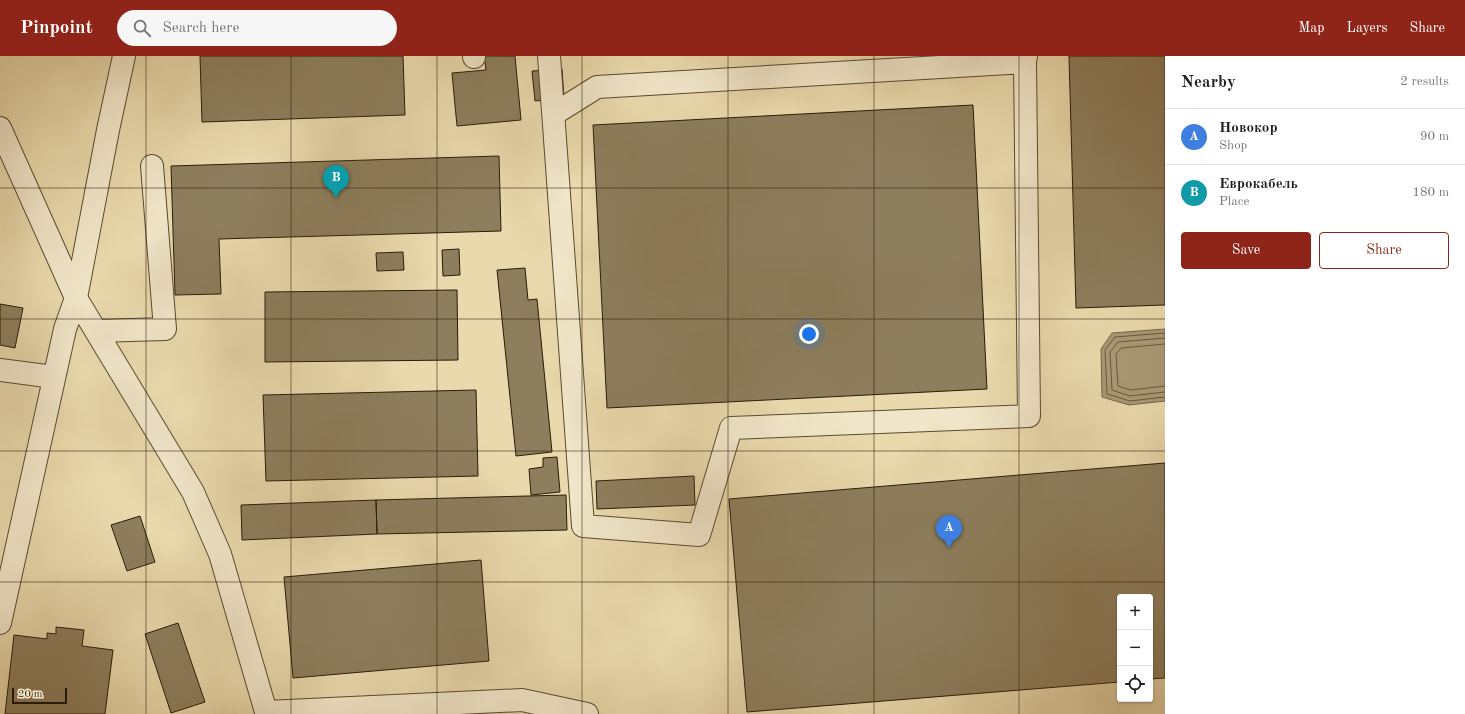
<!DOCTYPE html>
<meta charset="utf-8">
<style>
body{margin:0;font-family:"Old Standard TT",serif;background:#f6f6f6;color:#202124}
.controls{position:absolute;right:12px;bottom:12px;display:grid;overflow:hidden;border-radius:4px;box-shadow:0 1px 3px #0004}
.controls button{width:36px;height:36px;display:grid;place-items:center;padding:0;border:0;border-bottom:1px solid #e0e0e0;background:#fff;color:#202124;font:20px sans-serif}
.scale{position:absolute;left:12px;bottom:10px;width:55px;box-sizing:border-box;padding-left:4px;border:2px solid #291c08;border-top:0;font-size:11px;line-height:14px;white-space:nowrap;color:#291c08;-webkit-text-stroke:3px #f1e6c9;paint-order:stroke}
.you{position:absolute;left:809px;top:278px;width:14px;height:14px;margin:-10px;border:3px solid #fff;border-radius:50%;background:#1a73e8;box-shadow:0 0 0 6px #1a73e833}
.badge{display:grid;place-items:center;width:26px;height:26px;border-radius:50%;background:#8f2418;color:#fff;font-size:13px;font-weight:700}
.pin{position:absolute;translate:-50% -33px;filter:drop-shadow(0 1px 2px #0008)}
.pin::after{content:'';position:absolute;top:21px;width:14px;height:12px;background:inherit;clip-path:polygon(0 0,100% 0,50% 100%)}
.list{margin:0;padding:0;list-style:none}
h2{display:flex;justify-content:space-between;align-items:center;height:52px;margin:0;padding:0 16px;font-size:17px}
h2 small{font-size:13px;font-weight:400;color:#757577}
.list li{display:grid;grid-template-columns:26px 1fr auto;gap:12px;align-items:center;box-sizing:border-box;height:56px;padding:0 16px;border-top:1px solid #e0e0e0}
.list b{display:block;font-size:15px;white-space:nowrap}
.list p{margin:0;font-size:13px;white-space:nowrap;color:#757577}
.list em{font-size:13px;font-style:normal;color:#757577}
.actions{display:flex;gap:8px;padding:12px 16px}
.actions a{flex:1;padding:9px 0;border:1px solid #8f2418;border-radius:4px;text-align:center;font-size:14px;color:#8f2418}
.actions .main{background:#8f2418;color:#fff}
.icon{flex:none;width:22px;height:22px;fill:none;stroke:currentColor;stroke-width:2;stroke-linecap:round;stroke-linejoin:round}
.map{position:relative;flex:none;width:1165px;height:658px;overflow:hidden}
header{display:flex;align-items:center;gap:24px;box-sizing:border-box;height:56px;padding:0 20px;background:#8f2418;color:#fff}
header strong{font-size:19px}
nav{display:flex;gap:22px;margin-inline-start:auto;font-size:14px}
.search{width:280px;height:36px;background:#f6f6f6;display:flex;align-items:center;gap:10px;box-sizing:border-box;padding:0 14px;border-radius:22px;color:#757577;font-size:15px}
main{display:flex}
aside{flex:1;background:#fff}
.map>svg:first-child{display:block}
.water{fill:#a89974;stroke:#756749}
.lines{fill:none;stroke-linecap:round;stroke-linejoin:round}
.shore{stroke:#685a3e;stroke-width:1}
.building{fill:#8d7e5d;stroke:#291c08}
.minor-casing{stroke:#594b31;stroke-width:24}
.minor{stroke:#f1e6c9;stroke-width:22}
.grid{fill:none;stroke:#291c08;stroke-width:1;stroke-opacity:0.55}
</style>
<header>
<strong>Pinpoint</strong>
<div class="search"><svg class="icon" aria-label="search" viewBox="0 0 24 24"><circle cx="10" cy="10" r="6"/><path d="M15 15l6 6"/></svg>Search here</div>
<nav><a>Map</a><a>Layers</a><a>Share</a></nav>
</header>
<main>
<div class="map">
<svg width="1165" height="658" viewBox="0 0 1165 658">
<rect width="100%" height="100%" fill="#e9d9ac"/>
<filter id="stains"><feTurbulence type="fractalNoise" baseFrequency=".005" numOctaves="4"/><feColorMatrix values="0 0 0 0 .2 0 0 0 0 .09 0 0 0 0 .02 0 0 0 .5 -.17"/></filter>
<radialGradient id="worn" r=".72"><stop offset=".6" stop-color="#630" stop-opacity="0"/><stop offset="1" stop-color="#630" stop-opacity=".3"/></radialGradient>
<path class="water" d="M 1165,273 L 1165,345 L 1129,349 L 1102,341 L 1101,293 L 1112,277 Z"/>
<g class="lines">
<path class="shore" d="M 1165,277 L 1115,281 L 1105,294 L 1107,338 L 1130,345 L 1165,341
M 1165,282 L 1118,286 L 1110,296 L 1112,334 L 1130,340 L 1165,336
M 1165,288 L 1121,292 L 1116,298 L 1118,330 L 1131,334 L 1165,330"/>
</g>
<path class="building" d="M 200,0 L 403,0 L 405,59 L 202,66 Z
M 484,0 L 515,0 L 521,64 L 457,70 L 452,17 L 486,14 Z
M 1069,0 L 1165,0 L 1165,249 L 1076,252 Z
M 562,13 L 564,42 L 535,45 L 532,15 Z
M 973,49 L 987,333 L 607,352 L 593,69 Z
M 499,100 L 501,175 L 219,183 L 221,238 L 175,239 L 171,110 Z
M 459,193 L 460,219 L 443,220 L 442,194 Z
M 403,196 L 404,214 L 377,215 L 376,197 Z
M 525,212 L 528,244 L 537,243 L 552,396 L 516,400 L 497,214 Z
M 457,234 L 458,304 L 265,306 L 265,236 Z
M 0,248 L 23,252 L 15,292 L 0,289 Z
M 476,334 L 478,420 L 266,425 L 263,339 Z
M 557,401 L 560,436 L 531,439 L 529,413 L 543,411 L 543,402 Z
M 1165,407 L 1165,622 L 1150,623 L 1150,541 L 1120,541 L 1120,626 L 747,656 L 729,443 Z
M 694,420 L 695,449 L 597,453 L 596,425 Z
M 566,439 L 567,474 L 377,478 L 376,444 Z
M 376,444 L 377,478 L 242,484 L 241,449 Z
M 140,460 L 155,506 L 127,515 L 111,469 Z
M 481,504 L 489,605 L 293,622 L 284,521 Z
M 178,567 L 205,646 L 171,657 L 145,578 Z
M 56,571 L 84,574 L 82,590 L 113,594 L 105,658 L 5,658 L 14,579 L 47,583 L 47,577 L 56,578 Z"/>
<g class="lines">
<g class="minor-casing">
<path id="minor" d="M 474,0 L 474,1
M 549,0 L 583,470 L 699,479 L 731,372 L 1029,360 L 1025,6 L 1026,0
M 554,58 L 597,31 L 1025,6
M 0,72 L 76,242 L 193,436 L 220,498 L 266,656 L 522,644 L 587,658
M 96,275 L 165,273 L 152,110
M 0,314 L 54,321
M 0,567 L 65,273 L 76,242 L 108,74 L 124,0"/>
</g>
<use href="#minor" class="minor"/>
</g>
<path class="grid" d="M 146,0 L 146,658M 291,0 L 291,658M 437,0 L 437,658M 582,0 L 582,658M 728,0 L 728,658M 874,0 L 874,658M 1019,0 L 1019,658M 0,132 L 1165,132M 0,263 L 1165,263M 0,395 L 1165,395M 0,526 L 1165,526"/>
<rect width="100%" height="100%" filter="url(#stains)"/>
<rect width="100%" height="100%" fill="url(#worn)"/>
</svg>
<div class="controls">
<button>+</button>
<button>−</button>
<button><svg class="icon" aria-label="locate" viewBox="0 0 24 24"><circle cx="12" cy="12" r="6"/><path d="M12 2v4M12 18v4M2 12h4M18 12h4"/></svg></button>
</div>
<div class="scale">20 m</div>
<div class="you"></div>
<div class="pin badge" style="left:949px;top:492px;background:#3f7fe0">A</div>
<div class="pin badge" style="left:336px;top:142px;background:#0f9aa8">B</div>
</div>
<aside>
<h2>Nearby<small>2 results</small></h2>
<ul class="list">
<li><span class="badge" style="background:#3f7fe0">A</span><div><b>Новокор</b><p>Shop</p></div><em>90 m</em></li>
<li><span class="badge" style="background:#0f9aa8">B</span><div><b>Еврокабель</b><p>Place</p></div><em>180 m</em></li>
</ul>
<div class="actions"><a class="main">Save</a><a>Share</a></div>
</aside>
</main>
